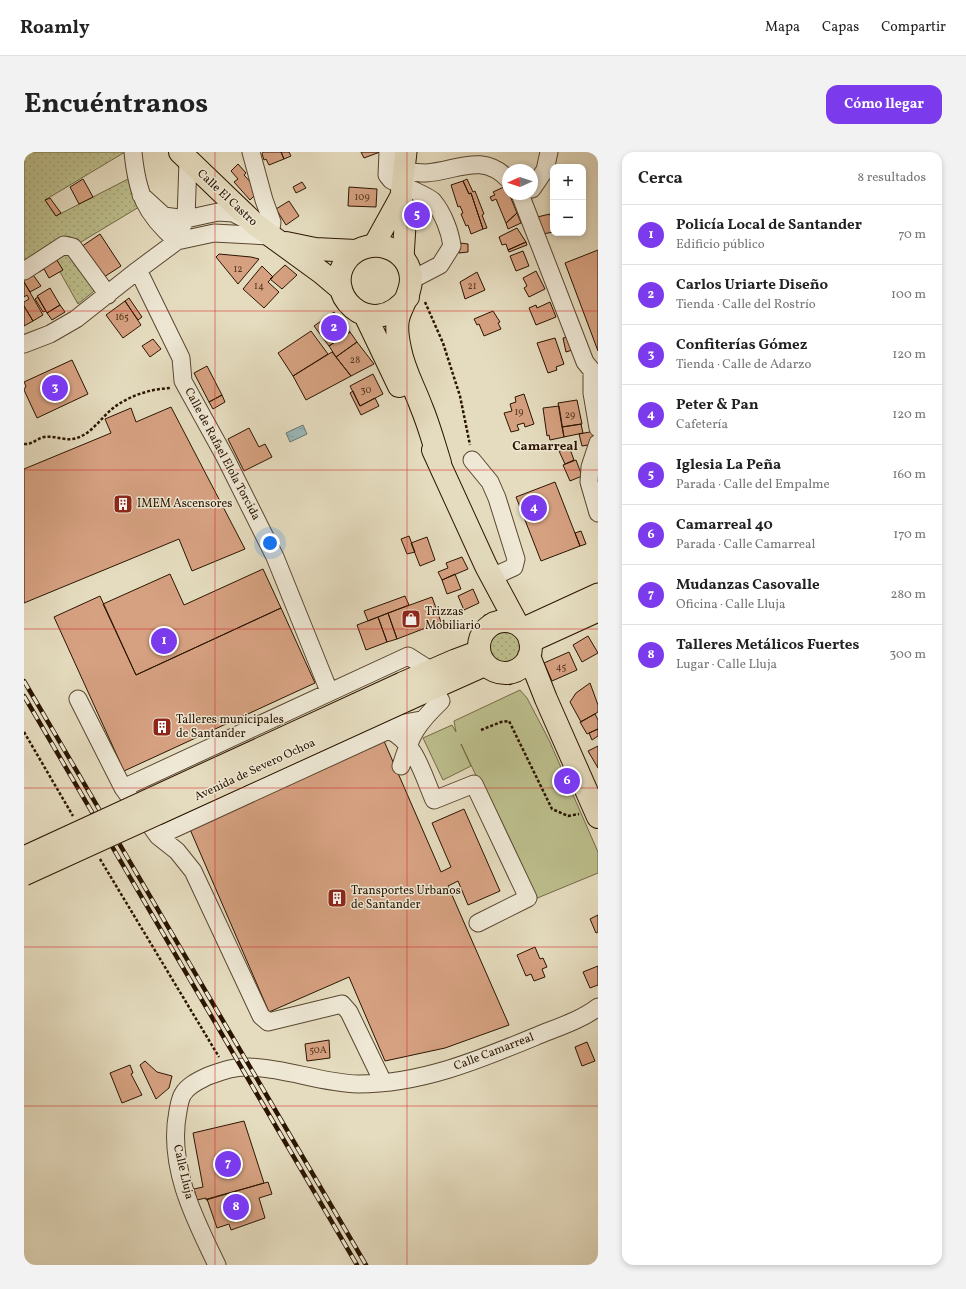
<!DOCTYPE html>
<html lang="es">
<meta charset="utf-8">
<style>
body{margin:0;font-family:Vollkorn,serif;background:#f2f2f2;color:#222}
.controls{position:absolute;right:12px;top:12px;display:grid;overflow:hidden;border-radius:8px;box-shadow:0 2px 6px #0003}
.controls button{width:36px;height:36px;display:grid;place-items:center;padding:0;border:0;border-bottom:1px solid #e0e0e0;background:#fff;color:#222;font:20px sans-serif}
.compass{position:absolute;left:478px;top:12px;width:36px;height:36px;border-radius:50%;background:#fff;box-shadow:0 2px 6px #0003;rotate:267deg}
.you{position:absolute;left:246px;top:391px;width:14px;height:14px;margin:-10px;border:3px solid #fff;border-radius:50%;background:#1a73e8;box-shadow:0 0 0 6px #1a73e833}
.badge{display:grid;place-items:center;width:26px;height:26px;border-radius:50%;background:#7c3aed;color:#fff;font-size:13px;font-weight:700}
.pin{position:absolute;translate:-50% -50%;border:2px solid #fff;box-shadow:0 1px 4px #0006}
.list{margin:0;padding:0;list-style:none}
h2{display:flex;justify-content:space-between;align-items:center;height:52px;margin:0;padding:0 16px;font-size:17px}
h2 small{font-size:13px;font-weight:400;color:#767676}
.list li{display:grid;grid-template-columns:26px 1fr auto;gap:12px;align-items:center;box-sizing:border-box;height:60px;padding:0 16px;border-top:1px solid #e0e0e0}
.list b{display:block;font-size:15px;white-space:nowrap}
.list p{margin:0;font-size:13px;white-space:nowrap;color:#767676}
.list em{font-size:13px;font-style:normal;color:#767676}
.map{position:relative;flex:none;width:574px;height:1113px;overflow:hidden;border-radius:12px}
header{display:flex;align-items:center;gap:24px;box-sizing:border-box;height:56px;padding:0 20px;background:#fff;border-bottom:1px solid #e0e0e0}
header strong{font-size:19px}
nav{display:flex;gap:22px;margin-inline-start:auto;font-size:14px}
.intro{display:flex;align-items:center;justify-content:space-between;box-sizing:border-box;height:96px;padding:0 24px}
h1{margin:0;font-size:28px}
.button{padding:10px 18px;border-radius:12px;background:#7c3aed;color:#fff;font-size:14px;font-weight:700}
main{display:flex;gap:24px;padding:0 24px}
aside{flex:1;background:#fff;border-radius:12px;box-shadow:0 2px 6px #0003}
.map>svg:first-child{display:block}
.grass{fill:url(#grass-dots);stroke:#746a46}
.green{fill:#bcbe8c;stroke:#746a46}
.water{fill:url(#water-ripples);stroke:#6d7770}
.building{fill:#d6a181;stroke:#2b1500}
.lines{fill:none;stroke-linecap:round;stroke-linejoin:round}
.minor-casing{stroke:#5a4730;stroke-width:19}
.major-casing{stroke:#2b1500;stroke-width:23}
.highway-casing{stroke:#2b1500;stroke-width:24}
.path{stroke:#2b1500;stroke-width:2.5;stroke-dasharray:3 2;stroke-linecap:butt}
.minor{stroke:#eee8d5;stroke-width:17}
.major{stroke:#e5dcbf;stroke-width:21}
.highway{stroke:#e5dcbf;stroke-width:22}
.rail-casing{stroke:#2b1500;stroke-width:4.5}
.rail{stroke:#eee8d5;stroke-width:3;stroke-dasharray:9;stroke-linecap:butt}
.major-bridge-casing{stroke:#2b1500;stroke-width:23;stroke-linecap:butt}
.major-bridge{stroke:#e5dcbf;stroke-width:21}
.grid{fill:none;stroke:#d62828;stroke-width:1;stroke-opacity:0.55}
.labels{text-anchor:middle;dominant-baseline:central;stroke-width:3;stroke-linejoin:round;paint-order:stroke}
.number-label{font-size:10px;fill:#563820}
.street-label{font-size:12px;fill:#2b1500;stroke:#eee8d5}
.poi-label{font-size:12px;fill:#2b1500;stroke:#eee8d5;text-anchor:start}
.neighbourhood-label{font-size:13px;font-weight:bold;fill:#2b1500;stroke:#eee8d5}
</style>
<header>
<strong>Roamly</strong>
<nav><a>Mapa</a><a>Capas</a><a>Compartir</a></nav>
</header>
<div class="intro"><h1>Encuéntranos</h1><a class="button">Cómo llegar</a></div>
<main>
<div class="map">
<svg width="574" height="1113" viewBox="0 0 574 1113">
<defs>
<pattern id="grass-dots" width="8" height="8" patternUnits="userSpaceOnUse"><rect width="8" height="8" fill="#bcbe8c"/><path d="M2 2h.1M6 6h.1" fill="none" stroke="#a2a277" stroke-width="1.8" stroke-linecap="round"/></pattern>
<pattern id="water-ripples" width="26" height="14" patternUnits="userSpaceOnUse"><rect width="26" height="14" fill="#99b9bb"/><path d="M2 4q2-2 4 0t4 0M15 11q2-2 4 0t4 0" fill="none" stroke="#849e9f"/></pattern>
</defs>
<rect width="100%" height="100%" fill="#e5dcbf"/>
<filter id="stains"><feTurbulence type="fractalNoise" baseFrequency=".005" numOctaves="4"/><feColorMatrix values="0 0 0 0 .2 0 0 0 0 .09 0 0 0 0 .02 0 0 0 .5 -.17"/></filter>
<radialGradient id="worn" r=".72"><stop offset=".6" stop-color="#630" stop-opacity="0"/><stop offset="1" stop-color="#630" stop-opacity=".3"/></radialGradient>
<path class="grass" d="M 0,0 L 101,0 L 21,48 L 32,64 L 104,27 L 115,55 L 52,93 L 45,84 L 0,114 Z
M 45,98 L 75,135 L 54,152 L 36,120 L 31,105 Z
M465 495a16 16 0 1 1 32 0a16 16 0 1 1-32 0Z"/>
<path class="green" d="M 496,538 L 503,546 L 525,588 L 574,700 L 574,721 L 511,747 L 437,592 L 447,614 L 419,628 L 399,586 L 428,573 L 432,580 L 430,569 Z"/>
<path class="water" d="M 279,273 L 283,282 L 266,290 L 262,281 Z"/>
<path class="building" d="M 239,0 L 257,0 L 260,7 L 245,13 L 242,7 L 240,8 L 238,2 Z
M 257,0 L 265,0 L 267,4 L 260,7 Z
M 337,0 L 356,0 L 340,6 Z
M 214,12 L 222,21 L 220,23 L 230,34 L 233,41 L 226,48 L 210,30 L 214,27 L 207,19 Z
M 59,27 L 69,45 L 55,52 L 46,35 Z
M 443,27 L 449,40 L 451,39 L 460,62 L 458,63 L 463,76 L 459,77 L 447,41 L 445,42 L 439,29 Z
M 439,29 L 445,42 L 447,41 L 459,77 L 447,82 L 444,73 L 442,74 L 437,62 L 439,61 L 436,54 L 434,55 L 427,33 Z
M 278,30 L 282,36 L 272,41 L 269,35 Z
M 482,34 L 493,61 L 482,71 L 472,47 L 468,49 L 466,45 L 471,43 L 469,40 Z
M 325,35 L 353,37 L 352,55 L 324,54 Z
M 26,46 L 37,61 L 32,64 L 21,48 Z
M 265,49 L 275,64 L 262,73 L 252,57 Z
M 493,61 L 497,71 L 484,77 L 482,71 Z
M 526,62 L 529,80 L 514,83 L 509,66 Z
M 493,76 L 502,90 L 484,98 L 482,92 L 478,93 L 475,85 Z
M 76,82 L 97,114 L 80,125 L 54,97 Z
M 502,90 L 503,93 L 485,100 L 484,98 Z
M 436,91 L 444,92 L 444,100 L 435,101 Z
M 574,98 L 574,199 L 541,111 Z
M 499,99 L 505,114 L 492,119 L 486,104 Z
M 195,102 L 227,105 L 235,107 L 214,132 L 192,105 Z
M 31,105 L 39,118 L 25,126 L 20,117 L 15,120 L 12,116 Z
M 261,113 L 273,123 L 258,137 L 246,127 Z
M 238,114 L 249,125 L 244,130 L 255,140 L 240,156 L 219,137 Z
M 512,119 L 521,137 L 505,145 L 500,136 L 503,134 L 499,126 Z
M 7,120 L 17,134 L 6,140 L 0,130 L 0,124 Z
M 453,120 L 461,138 L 441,147 L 436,130 Z
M 0,130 L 19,163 L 9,169 L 0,154 L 0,150 L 5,147 L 3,143 L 0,145 Z
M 26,136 L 36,153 L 23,161 L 13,144 Z
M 14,145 L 22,159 L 19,160 L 11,147 Z
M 105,146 L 118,165 L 114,168 L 101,149 Z
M 101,149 L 117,173 L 99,186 L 82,163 Z
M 526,150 L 532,165 L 512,173 L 505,156 L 512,153 L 513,156 Z
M 36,153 L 41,160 L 28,168 L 23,161 Z
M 0,154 L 9,169 L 0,174 Z
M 469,159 L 476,170 L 474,171 L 477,177 L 460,184 L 455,172 L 453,173 L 450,167 Z
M 310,160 L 326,180 L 305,194 L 290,174 Z
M 287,179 L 304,202 L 269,224 L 254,201 Z
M 326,180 L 333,190 L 312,205 L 305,194 Z
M 544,185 L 548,198 L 542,200 L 539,186 Z
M 531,186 L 540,212 L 532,215 L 533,218 L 524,221 L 513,191 Z
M 129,187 L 137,197 L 126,205 L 118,194 Z
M 333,190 L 350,212 L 327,224 L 312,205 Z
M 308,200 L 327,224 L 282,248 L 269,224 Z
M 48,208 L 64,242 L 13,266 L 0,238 L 2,234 L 0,230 Z
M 183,214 L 198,243 L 185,250 L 170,221 Z
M 349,222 L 359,242 L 336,254 L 326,234 Z
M 329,239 L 336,254 L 351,246 L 355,254 L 337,263 L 326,241 Z
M 500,242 L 510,272 L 501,275 L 500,271 L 493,273 L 495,278 L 487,280 L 480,261 L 488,259 L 486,252 L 492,250 L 491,245 Z
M 198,243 L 201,250 L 189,257 L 185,250 Z
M 553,248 L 558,272 L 538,275 L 534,251 Z
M 535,254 L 540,285 L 526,288 L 525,283 L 523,284 L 519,256 Z
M 147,255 L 221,397 L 168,419 L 155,387 L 0,451 L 0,317 L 87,281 L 81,267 L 107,256 L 112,270 Z
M 557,272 L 559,281 L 540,285 L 538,275 Z
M 225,276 L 235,295 L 241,292 L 248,305 L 220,319 L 204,287 Z
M 571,279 L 570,292 L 558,294 L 555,282 Z
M 546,297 L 550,308 L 541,312 L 535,299 Z
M 552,308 L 558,324 L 546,329 L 539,313 Z
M 531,330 L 556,394 L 517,409 L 492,345 Z
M 557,379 L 562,392 L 556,394 L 551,381 Z
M 385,384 L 391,400 L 383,402 L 377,387 Z
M 403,385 L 411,408 L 396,414 L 387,391 Z
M 438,405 L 444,417 L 418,428 L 414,420 L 424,416 L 422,411 Z
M 239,417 L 257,456 L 112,523 L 79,452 L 146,422 L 160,453 Z
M 431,422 L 437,437 L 423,442 L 418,428 Z
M 449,437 L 455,451 L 440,458 L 434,444 Z
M 76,444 L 112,523 L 257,456 L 291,531 L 100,619 L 30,465 Z
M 381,444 L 385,453 L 344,469 L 340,459 Z
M 408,445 L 417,470 L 373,487 L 364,461 Z
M 364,461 L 373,487 L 363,490 L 354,465 Z
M 354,465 L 363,490 L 342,498 L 333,473 Z
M 564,484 L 574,501 L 558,510 L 549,493 Z
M 545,500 L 553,518 L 528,529 L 520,511 Z
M 566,531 L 574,553 L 574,560 L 557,570 L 546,550 L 552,541 Z
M 571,562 L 574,568 L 574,577 L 563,582 L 556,570 Z
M 574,577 L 574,584 L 568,588 L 565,581 Z
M 360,589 L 417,720 L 427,715 L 408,671 L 440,657 L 476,739 L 444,753 L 434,729 L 424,734 L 485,873 L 421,896 L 361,909 L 325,825 L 245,860 L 165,675 Z
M 574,594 L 574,616 L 564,599 Z
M 574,763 L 574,780 L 572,781 L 566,767 Z
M 511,795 L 516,807 L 519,806 L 523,815 L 518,817 L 521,825 L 510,829 L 507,822 L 502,824 L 493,803 Z
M 574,814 L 574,833 L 566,836 L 559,820 Z
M 305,888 L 306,906 L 283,909 L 281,892 Z
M 563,890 L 571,909 L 558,914 L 551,895 Z
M 121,909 L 133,920 L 148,924 L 145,936 L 132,947 L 116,913 Z
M 106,913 L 109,921 L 107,922 L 118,943 L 98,951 L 86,921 Z
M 220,969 L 240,1031 L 182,1048 L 182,1046 L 173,1048 L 170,1037 L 179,1035 L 169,981 Z
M 244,1030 L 248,1042 L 235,1046 L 241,1066 L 207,1078 L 205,1072 L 193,1076 L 183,1047 Z"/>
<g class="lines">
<g class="minor-casing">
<path id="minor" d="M 109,0 C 113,41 121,62 153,89
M 364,0 L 363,23 L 367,28 C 376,33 403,43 409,49 C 419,61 426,79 428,94 L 416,113 L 395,124 L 387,126
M 380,19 C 387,20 395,21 402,21 C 433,19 458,0 484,27
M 508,37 L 521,18 L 525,0
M 496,42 L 561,210 L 574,226
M 117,43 L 140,64 L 162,67 L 194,60 L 209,61 L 223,68
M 157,76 L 162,67 L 164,9
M 114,118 L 157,206 L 159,229 L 201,305 L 251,405 L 305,539
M 0,119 L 40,93 L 49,95 L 84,143
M 0,192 L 26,182 L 52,167 L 114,118 L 153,89 L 190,81 L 246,84 L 248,70 L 240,48 L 227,0
M 568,220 L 568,241 L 574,276
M 574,291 L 566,315 L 565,330 L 574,361
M 448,308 L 466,330 L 473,346 L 492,407 L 490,415 L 468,425
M 54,547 L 99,636 L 134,684 L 153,699 L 169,719 L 237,864 L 244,870 L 318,852 L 325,860 L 356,924 L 357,930
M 364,578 C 391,589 399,623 410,648 L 450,632 L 504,746 L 454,771
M 377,614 C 387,582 393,572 417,549 L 409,536
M 99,636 L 384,504 L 406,518
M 134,684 L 380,571 L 397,568
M 193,1113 C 170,1066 143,1013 154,959 C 155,954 156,946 159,942 C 164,933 176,928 184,924 C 198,919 211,914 226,915 C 262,916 297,931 334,932 C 398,932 457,907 515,883 C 535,875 557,868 574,855"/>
</g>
<g class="major-casing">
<path id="major" d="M 350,93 L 377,44
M 379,106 L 381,74 L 377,44 L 382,0
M 500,476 L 574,442
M 506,490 L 574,459
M 378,531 L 431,508 L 455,499
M 386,547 L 462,513"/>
</g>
<g class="highway-casing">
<path id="highway" d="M 156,0 L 232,73 L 298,121 L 317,137
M 262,91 L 291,97 L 332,99
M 384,145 C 347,193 294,139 325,105 C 346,83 386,95 387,127 C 387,142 377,154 374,167 C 372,177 374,188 376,197 C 380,218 390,235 397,254 C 405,273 410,292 416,311
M 341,163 L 375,234
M 409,298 L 462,414 L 492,470
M455 495a26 26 0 1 1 52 0a26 26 0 1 1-52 0Z
M 505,504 L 522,547 L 574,665"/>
</g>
<path class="path" d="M 401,150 L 419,191 L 436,244 L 446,293
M 0,292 C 8,293 12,287 20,285 C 31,283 42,290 53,286 C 68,281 77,266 88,257 C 104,244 126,237 146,236
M 449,482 L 461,464 L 468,461
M 471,527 L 486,532 L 496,527
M 457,578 L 477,570 L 485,569 L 528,657 L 544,664 L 555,662
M 0,580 L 49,664
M 76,707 L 195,905"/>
<use href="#minor" class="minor"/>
<use href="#major" class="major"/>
<use href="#highway" class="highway"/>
<g class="rail-casing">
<path id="rail" d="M 0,529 L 342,1113
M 0,544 L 333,1113"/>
</g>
<use href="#rail" class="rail"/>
<g class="major-bridge-casing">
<path id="major-bridge" d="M 0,705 L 378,531
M 0,723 L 386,547"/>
</g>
<use href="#major-bridge" class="major-bridge"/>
</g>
<path class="grid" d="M 191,0 L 191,1113M 383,0 L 383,1113M 0,159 L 574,159M 0,318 L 574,318M 0,477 L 574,477M 0,636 L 574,636M 0,795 L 574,795M 0,954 L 574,954"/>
<defs>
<g id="building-square" transform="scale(1)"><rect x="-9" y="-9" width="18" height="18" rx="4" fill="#8f2418" stroke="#eee8d5"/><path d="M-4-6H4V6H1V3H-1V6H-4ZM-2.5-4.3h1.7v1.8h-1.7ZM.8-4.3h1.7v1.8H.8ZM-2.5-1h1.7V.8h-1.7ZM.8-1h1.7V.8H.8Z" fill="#fff"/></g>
<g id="shop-square" transform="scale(1)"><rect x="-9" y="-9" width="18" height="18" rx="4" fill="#8f2418" stroke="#eee8d5"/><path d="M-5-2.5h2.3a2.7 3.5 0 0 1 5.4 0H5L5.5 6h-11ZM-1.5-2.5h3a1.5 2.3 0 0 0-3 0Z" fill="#fff"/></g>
</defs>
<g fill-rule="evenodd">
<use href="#building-square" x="99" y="352"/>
<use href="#shop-square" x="387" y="467"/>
<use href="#building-square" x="138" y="575"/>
<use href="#building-square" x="313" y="746"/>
</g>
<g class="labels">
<g class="number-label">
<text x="338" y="45">109</text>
<text x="214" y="117">12</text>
<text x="235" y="134">14</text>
<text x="448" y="134">21</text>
<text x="98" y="165">165</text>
<text x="331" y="208">28</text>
<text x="342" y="238">30</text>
<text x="495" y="260">19</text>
<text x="546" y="263">29</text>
<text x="537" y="515">45</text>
<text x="294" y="898">50A</text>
</g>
<g class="street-label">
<text transform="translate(203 46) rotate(43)">Calle El Castro</text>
<text transform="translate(198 302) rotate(62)">Calle de Rafael Elola Torcida</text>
<text transform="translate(231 618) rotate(-25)">Avenida de Severo Ochoa</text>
<text transform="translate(470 900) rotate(-21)">Calle Camarreal</text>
<text transform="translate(159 1020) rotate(77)">Calle Lluja</text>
</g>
<g class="poi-label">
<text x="113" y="352">IMEM Ascensores</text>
<text x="401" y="460">Trizzas<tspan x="401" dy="14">Mobiliario</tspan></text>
<text x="152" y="568">Talleres municipales<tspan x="152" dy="14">de Santander</tspan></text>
<text x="327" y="739">Transportes Urbanos<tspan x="327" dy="14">de Santander</tspan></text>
</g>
<g class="neighbourhood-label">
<text x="521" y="295">Camarreal</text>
</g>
</g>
<rect width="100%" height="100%" filter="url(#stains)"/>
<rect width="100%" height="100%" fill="url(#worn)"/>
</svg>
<div class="controls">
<button>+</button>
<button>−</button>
</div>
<svg class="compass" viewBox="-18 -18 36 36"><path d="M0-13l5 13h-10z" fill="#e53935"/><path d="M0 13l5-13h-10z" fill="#767676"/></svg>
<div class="you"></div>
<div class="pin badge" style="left:140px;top:489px">1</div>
<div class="pin badge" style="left:310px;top:176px">2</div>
<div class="pin badge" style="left:31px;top:236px">3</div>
<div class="pin badge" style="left:510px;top:356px">4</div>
<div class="pin badge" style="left:393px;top:63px">5</div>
<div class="pin badge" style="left:543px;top:629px">6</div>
<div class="pin badge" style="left:204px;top:1012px">7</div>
<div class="pin badge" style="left:212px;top:1055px">8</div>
</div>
<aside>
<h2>Cerca<small>8 resultados</small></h2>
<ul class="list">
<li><span class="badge">1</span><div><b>Policía Local de Santander</b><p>Edificio público</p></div><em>70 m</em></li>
<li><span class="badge">2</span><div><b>Carlos Uriarte Diseño</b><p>Tienda · Calle del Rostrío</p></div><em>100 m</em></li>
<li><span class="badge">3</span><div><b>Confiterías Gómez</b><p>Tienda · Calle de Adarzo</p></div><em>120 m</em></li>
<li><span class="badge">4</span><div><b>Peter &amp; Pan</b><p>Cafetería</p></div><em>120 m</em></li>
<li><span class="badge">5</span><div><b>Iglesia La Peña</b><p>Parada · Calle del Empalme</p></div><em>160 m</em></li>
<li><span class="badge">6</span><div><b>Camarreal 40</b><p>Parada · Calle Camarreal</p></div><em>170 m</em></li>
<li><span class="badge">7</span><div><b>Mudanzas Casovalle</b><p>Oficina · Calle Lluja</p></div><em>280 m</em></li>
<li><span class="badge">8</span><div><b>Talleres Metálicos Fuertes</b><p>Lugar · Calle Lluja</p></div><em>300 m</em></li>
</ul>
</aside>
</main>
